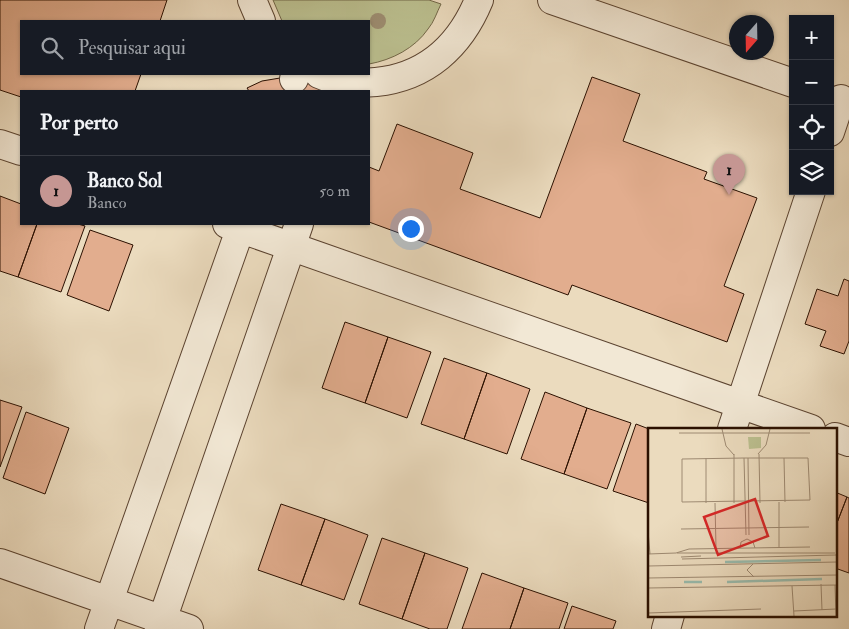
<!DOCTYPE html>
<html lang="pt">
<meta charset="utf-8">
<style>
body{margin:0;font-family:"IM FELL Double Pica",serif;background:#242831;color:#f1f3f6}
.controls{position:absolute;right:15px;top:15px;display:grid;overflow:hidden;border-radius:0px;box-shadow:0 1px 4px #0004}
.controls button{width:45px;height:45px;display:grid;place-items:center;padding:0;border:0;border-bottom:1px solid #363941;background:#171b24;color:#f1f3f6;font:25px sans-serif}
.compass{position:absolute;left:729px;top:15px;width:45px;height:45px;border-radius:50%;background:#171b24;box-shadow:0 1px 4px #0004;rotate:200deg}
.you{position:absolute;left:410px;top:228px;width:18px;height:18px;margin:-12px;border:4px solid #fff;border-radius:50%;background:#1a73e8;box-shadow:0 0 0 8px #1a73e833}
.badge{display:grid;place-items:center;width:32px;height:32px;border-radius:50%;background:#c59692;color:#111;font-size:16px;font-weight:700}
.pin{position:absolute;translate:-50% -41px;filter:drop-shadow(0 1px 2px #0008)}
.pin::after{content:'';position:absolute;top:26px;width:18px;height:15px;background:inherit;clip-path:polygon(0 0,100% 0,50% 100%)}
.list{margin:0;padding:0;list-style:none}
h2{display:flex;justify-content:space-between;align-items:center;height:65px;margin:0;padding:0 20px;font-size:21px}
h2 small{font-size:16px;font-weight:400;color:#9ea1a6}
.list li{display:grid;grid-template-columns:32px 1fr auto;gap:15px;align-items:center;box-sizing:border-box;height:70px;padding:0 20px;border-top:1px solid #363941}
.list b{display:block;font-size:19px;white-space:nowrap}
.list p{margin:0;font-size:16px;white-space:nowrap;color:#9ea1a6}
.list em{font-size:16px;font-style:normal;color:#9ea1a6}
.icon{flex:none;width:28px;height:28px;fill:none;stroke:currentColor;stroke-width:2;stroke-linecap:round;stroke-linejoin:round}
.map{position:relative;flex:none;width:849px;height:629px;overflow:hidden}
.search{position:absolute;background:#171b24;box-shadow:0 1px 4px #0004;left:20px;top:20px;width:350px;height:55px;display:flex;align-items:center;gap:12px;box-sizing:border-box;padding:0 18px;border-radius:0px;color:#9ea1a6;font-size:19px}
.panel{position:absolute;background:#171b24;box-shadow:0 1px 4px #0004;left:20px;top:90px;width:350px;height:135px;border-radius:0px}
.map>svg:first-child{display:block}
.green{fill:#bbbf8f;stroke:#736848}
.building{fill:#e2ad8e;stroke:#2b1000}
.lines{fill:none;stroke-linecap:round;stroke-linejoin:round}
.minor-casing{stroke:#5b4330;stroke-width:30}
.minor{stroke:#f2e8d5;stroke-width:28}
.tree{fill:#9d8d71}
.inset-river{fill:none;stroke:#99bbad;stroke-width:2.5}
.inset-road{fill:none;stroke:#9e8a72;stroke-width:1}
.view{fill:#d62828;fill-opacity:0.15;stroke:#d62828;stroke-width:2.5}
.inset-edge{fill:none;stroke:#2b1000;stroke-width:2.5}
</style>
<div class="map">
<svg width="849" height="629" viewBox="0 0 849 629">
<rect width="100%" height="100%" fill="#ebdbbe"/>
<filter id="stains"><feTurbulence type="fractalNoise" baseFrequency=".004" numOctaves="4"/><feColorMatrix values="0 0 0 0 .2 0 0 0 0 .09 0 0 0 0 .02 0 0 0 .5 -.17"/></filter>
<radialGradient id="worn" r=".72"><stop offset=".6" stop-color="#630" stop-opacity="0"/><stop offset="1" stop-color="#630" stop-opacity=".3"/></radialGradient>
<path class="green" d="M 273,0 L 429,0 L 441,4 C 437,12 434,22 428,29 C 415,48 392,60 369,64 L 369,21 L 282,21 Z"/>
<path class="building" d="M 0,0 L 167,0 L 160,21 L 21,21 L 21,74 L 141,74 L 135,91 L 21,91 L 21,97 L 0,90 Z
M 592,77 L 640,94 L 623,141 L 707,172 L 704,179 L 757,198 L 724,286 L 744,294 L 727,342 L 572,285 L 568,295 L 369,222 L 369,167 L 379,171 L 397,124 L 473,153 L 460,189 L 540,218 Z
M 280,78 L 298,78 L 316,83 L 327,91 L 249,91 L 247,88 L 262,81 Z
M 0,196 L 21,204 L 21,224 L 37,224 L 18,277 L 0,271 Z
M 37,224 L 78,224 L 85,226 L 61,292 L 18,277 Z
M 90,230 L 133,245 L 109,311 L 67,295 Z
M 844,279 L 849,281 L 849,341 L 844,354 L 820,346 L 826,331 L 805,324 L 817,289 L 838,296 Z
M 345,322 L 388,337 L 365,403 L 322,388 Z
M 388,337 L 431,352 L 407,418 L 365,403 Z
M 444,358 L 487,373 L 464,439 L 421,424 Z
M 487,373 L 530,389 L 507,454 L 464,439 Z
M 545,392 L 587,408 L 564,474 L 521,459 Z
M 0,400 L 22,407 L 0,467 Z
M 587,408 L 631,423 L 607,489 L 564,474 Z
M 26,412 L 69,428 L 45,494 L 3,478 Z
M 636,424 L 649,429 L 649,503 L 613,491 Z
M 835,492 L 847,497 L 835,528 Z
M 847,497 L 849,498 L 849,573 L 835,568 L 835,528 Z
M 281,504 L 325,519 L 301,585 L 258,570 Z
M 325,519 L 368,535 L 344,600 L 301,585 Z
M 382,538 L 425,553 L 402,619 L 359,604 Z
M 425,553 L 468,568 L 447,629 L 430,629 L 402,619 Z
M 482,573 L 524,588 L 510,629 L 462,629 Z
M 524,588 L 568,603 L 559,629 L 510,629 Z
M 572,606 L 616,621 L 613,629 L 564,629 Z"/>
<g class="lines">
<g class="minor-casing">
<path id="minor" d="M 252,0 L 261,21
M 552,0 L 793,83
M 319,74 C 338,83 356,84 376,82 C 426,77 460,46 479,0
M 294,79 L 296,74
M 830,132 L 841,99
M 0,144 L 21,151
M 227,224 L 811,429
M 732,429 L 811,191
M 835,437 L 849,442
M 0,563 L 189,629
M 99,629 L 242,224
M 159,629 L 299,224
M 666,629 L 670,615"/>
</g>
<use href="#minor" class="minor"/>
</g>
<circle class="tree" cx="378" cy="21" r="8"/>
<g transform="translate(648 428)">
<rect width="189" height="189" fill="#ebdbbe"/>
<path d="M 100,9 L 113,9 L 113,20 L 101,21 Z" fill="#bbbf8f"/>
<path class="inset-river" d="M 77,134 L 173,132M 36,154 L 54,154M 79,154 L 174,151"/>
<path class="inset-road" d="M 74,1 L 78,18 L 86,27M 31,5 L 162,5M 86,26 L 86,75M 110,26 L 118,17 L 122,1M 111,26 L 112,75M 58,30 L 58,75M 96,30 L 160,30 L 162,72 L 34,74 L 34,31 ZM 96,30 L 98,107M 100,30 L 101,107M 136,30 L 137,74M 131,74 L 131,120M 67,75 L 68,120M 33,101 L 161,99M 0,103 L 2,126M 92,120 L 93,114 L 99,111 L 105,114 L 107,120M 29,125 L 187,125M 0,126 L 28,125 L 41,121 L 162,119M 33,129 L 53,128M 34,131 L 188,127M 105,136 L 99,142 L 106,149M 0,138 L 189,134M 0,150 L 189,147M 173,156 L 174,182M 187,157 L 188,188M 144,158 L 146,188M 0,160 L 189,157M 146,183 L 188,181M 0,185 L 113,181"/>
<path class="view" d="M 107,71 L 120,108 L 70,127 L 56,89 Z"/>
<rect width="189" height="189" class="inset-edge"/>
</g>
<rect width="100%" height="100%" filter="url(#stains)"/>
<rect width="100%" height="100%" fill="url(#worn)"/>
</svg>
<div class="controls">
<button>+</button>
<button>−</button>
<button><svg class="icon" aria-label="locate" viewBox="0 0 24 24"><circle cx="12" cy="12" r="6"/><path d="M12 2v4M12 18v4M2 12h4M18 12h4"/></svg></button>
<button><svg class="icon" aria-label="layers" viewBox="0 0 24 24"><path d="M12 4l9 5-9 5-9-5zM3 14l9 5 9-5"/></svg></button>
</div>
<svg class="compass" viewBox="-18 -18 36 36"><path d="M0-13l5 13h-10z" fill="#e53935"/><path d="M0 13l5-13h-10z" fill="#9ea1a6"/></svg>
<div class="you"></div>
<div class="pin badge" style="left:729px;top:195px">1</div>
<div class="search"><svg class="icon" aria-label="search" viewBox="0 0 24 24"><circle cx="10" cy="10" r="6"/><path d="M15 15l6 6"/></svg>Pesquisar aqui</div>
<section class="panel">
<h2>Por perto<small></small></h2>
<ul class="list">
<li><span class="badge">1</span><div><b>Banco Sol</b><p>Banco</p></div><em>50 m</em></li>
</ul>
</section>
</div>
